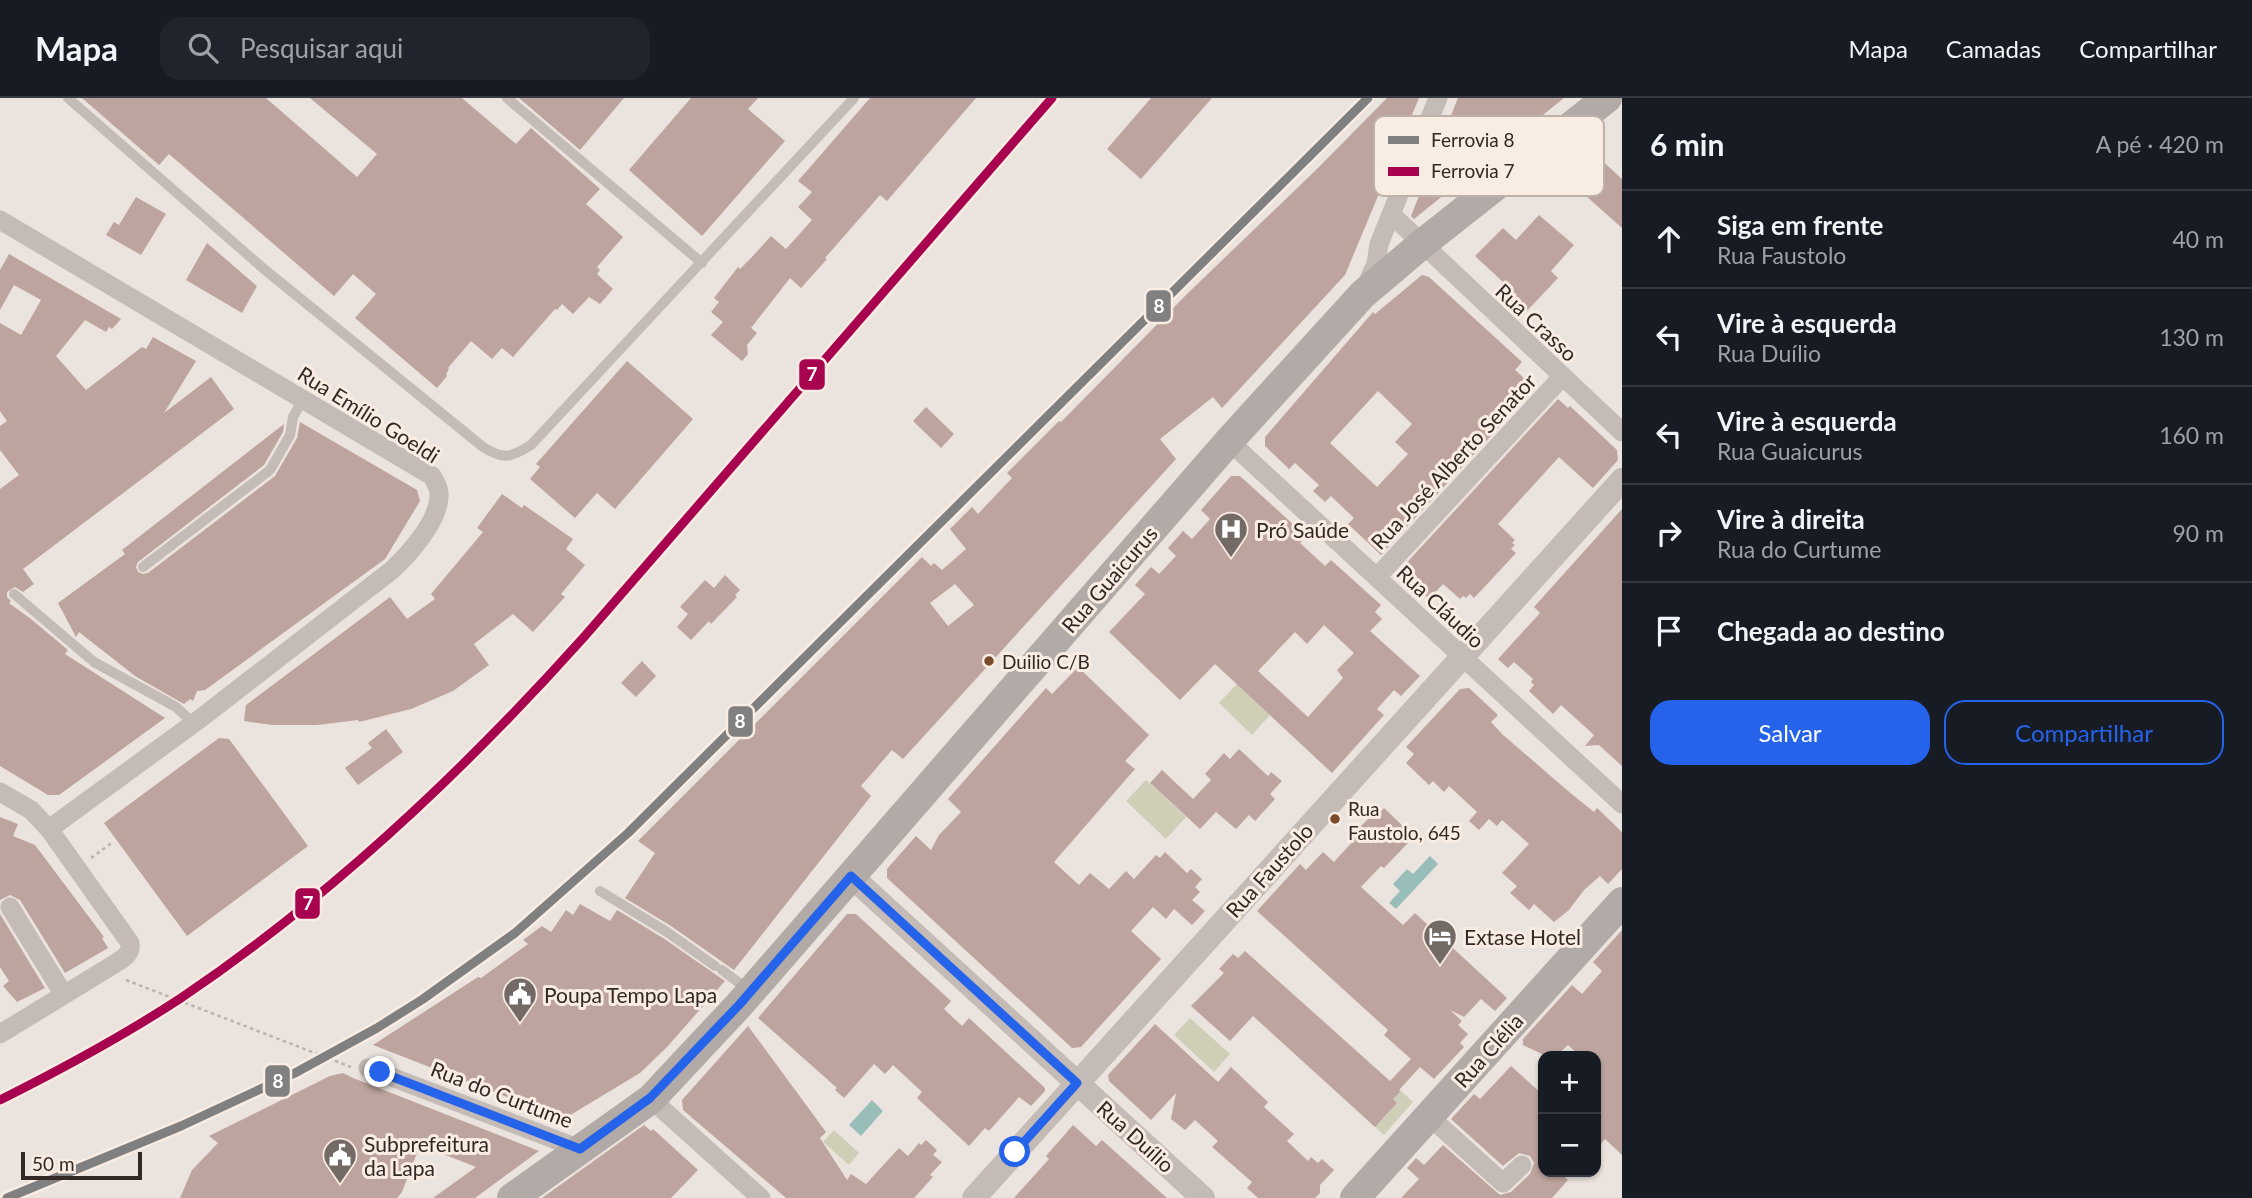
<!DOCTYPE html>
<html lang="pt">
<meta charset="utf-8">
<style>
body{margin:0;font-family:Lato,sans-serif;background:#20242c;color:#f1f3f6}
.controls{position:absolute;right:21px;bottom:21px;display:grid;overflow:hidden;border-radius:14px;box-shadow:0 2px 5px #0004}
.controls button{width:63px;height:63px;display:grid;place-items:center;padding:0;border:0;border-bottom:2px solid #363941;background:#171b24;color:#f1f3f6;font:35px sans-serif}
.scale{position:absolute;left:21px;bottom:18px;width:121px;box-sizing:border-box;padding-left:7px;border:4px solid #332825;border-top:0;font-size:19px;line-height:24px;white-space:nowrap;color:#332825;-webkit-text-stroke:5px #f9ece3;paint-order:stroke}
.stop{position:absolute;width:21px;height:21px;margin:-16px;border:5px solid #2563eb;border-radius:50%;background:#fff}
.stop.end{background:#2563eb;border-color:#fff;box-shadow:0 2px 7px #0008}
.list{margin:0;padding:0;list-style:none}
h2{display:flex;justify-content:space-between;align-items:center;height:91px;margin:0;padding:0 28px;font-size:30px}
h2 small{font-size:23px;font-weight:400;color:#9ea1a6}
.list li{display:grid;grid-template-columns:46px 1fr auto;gap:21px;align-items:center;box-sizing:border-box;height:98px;padding:0 28px;border-top:2px solid #363941}
.list b{display:block;font-size:26px;white-space:nowrap}
.list p{margin:0;font-size:23px;white-space:nowrap;color:#9ea1a6}
.list em{font-size:23px;font-style:normal;color:#9ea1a6}
.actions{display:flex;gap:14px;padding:21px 28px}
.actions a{flex:1;padding:16px 0;border:2px solid #2563eb;border-radius:21px;text-align:center;font-size:24px;color:#2563eb}
.actions .main{background:#2563eb;color:#fff}
.icon{flex:none;width:38px;height:38px;fill:none;stroke:currentColor;stroke-width:2;stroke-linecap:round;stroke-linejoin:round}
.map{position:relative;flex:none;width:1622px;height:1100px;overflow:hidden}
header{display:flex;align-items:center;gap:42px;box-sizing:border-box;height:98px;padding:0 35px;background:#171b24;border-bottom:2px solid #363941}
header strong{font-size:33px}
nav{display:flex;gap:38px;margin-inline-start:auto;font-size:24px}
.search{width:490px;height:63px;background:#20242c;display:flex;align-items:center;gap:18px;box-sizing:border-box;padding:0 24px;border-radius:21px;color:#9ea1a6;font-size:26px}
main{display:flex}
aside{flex:1;background:#171b24}
.map>svg:first-child{display:block}
.green{fill:#cecfb6}
.water{fill:#99beb9}
.building{fill:#bea49e;fill-rule:evenodd}
.lines{fill:none;stroke-linecap:round;stroke-linejoin:round}
.path{stroke:#bcb3af;stroke-width:2.5;stroke-dasharray:3.5 3.5;stroke-linecap:butt}
.service{stroke:#c4bbb6;stroke-width:10}
.minor{stroke:#c4bbb6;stroke-width:19}
.tertiary{stroke:#c4bbb6;stroke-width:24}
.primary{stroke:#b2aaa6;stroke-width:30}
.rail-1-casing{stroke:#f9ece3;stroke-width:14}
.rail-2-casing{stroke:#f9ece3;stroke-width:14}
.rail-1{stroke:#808080;stroke-width:9}
.rail-2{stroke:#a8034f;stroke-width:9}
.route{stroke:#2563eb;stroke-width:9}
.bus-dot{fill:#7a4b2a;stroke:#f9ece3;stroke-width:2.5}
.labels{text-anchor:middle;dominant-baseline:central;stroke-width:6;stroke-linejoin:round;paint-order:stroke}
.bus-label{font-size:19px;fill:#332825;stroke:#f9ece3;text-anchor:start}
.street-label{font-size:21px;fill:#332825;stroke:#f9ece3}
.poi-label{font-size:21px;fill:#332825;stroke:#f9ece3;text-anchor:start}
.key{fill:#f9ece3;stroke:#beb1aa;stroke-width:2}
.key-label{font-size:19px;fill:#332825}
.line-badge{stroke:#f9ece3;stroke-width:2.5}
.badge-label{font-size:19px;text-anchor:middle;font-weight:bold;fill:#fff}
</style>
<header>
<strong>Mapa</strong>
<div class="search"><svg class="icon" aria-label="search" viewBox="0 0 24 24"><circle cx="10" cy="10" r="6"/><path d="M15 15l6 6"/></svg>Pesquisar aqui</div>
<nav><a>Mapa</a><a>Camadas</a><a>Compartilhar</a></nav>
</header>
<main>
<div class="map">
<svg width="1622" height="1100" viewBox="0 0 1622 1100">
<rect width="100%" height="100%" fill="#ebe3dd"/>
<path class="green" d="M 1237,586 L 1270,617 L 1252,637 L 1219,605 Z
M 1146,682 L 1186,719 L 1166,741 L 1126,703 Z
M 1190,920 L 1230,956 L 1214,974 L 1174,937 Z
M 1401,993 L 1413,1004 L 1384,1037 L 1371,1025 L 1384,1020 L 1397,1005 L 1393,1001 Z
M 834,1032 L 859,1055 L 849,1067 L 823,1044 Z"/>
<path class="water" d="M 1430,758 L 1438,766 L 1396,811 L 1389,805 L 1400,793 L 1393,786 L 1407,771 L 1413,776 Z
M 872,1002 L 883,1013 L 861,1038 L 849,1027 Z"/>
<path class="building" d="M 82,0 L 266,0 L 357,79 L 377,56 L 310,0 L 462,0 L 516,46 L 531,30 L 600,91 L 586,106 L 623,139 L 597,169 L 600,172 L 597,176 L 613,191 L 600,206 L 589,199 L 573,216 L 562,206 L 557,212 L 555,211 L 513,259 L 502,250 L 492,261 L 471,243 L 448,270 L 449,271 L 446,276 L 447,278 L 437,290 L 355,220 L 376,196 L 353,176 L 334,198 L 169,56 L 159,67 Z
M 519,0 L 624,0 L 580,52 Z
M 691,0 L 758,0 L 748,11 L 785,43 L 702,138 L 629,72 Z
M 870,0 L 976,0 L 887,103 L 880,97 L 825,160 L 827,161 L 801,190 L 790,180 L 751,230 L 757,235 L 747,247 L 748,256 L 742,263 L 711,237 L 723,224 L 711,214 L 719,204 L 714,200 L 738,169 L 740,171 L 752,159 L 771,138 L 786,151 L 812,122 L 798,109 L 812,94 L 798,83 Z
M 1151,0 L 1212,0 L 1141,81 L 1107,51 Z
M 1387,0 L 1419,0 L 1345,177 L 1222,310 L 1213,299 L 1160,341 L 1176,361 L 903,661 L 892,652 L 861,688 L 871,698 L 734,872 L 671,828 L 625,800 L 655,755 L 638,743 L 922,459 L 931,468 L 934,465 L 942,472 L 966,451 L 950,431 L 972,409 L 978,416 L 1012,380 L 1007,375 L 1059,323 L 1061,324 L 1187,196 L 1318,70 ZM 955,486 L 974,507 L 948,528 L 930,505 Z
M 1458,0 L 1564,0 L 1414,121 L 1411,118 Z
M 1589,57 L 1596,63 L 1599,60 L 1622,81 L 1622,130 L 1567,81 Z
M 136,99 L 166,116 L 141,157 L 106,137 L 114,124 L 119,127 Z
M 1539,117 L 1574,147 L 1551,173 L 1558,180 L 1524,216 L 1511,203 L 1517,197 L 1475,158 L 1503,130 L 1516,142 Z
M 207,145 L 257,188 L 242,215 L 186,182 Z
M 9,156 L 121,221 L 112,231 L 109,229 L 106,234 L 85,222 L 56,258 L 86,292 L 142,249 L 146,251 L 153,239 L 196,263 L 164,315 L 211,279 L 234,311 L 23,471 L 34,486 L 23,494 L 15,489 L 7,494 L 7,499 L 11,503 L 9,505 L 31,521 L 68,552 L 65,556 L 165,620 L 59,697 L 48,697 L 0,668 L 0,391 L 19,377 L 0,352 L 0,328 L 7,323 L 0,313 L 0,225 L 21,237 L 41,202 L 14,187 L 0,212 L 0,172 Z
M 1422,177 L 1429,179 L 1522,264 L 1515,272 L 1535,290 L 1381,457 L 1348,426 L 1354,420 L 1331,398 L 1325,404 L 1313,393 L 1319,387 L 1295,365 L 1289,371 L 1265,348 L 1265,339 L 1373,214 L 1375,216 ZM 1378,293 L 1412,326 L 1395,344 L 1408,356 L 1377,389 L 1330,345 Z
M 627,263 L 693,321 L 615,411 L 597,395 L 575,420 L 530,381 L 540,369 L 536,366 Z
M 1558,301 L 1568,310 L 1570,308 L 1617,352 L 1618,362 L 1593,390 L 1559,359 L 1498,426 L 1515,442 L 1512,445 L 1515,447 L 1511,451 L 1516,455 L 1491,482 L 1474,500 L 1470,496 L 1466,500 L 1463,498 L 1460,501 L 1443,486 L 1429,501 L 1399,473 Z
M 926,309 L 954,336 L 941,350 L 913,323 Z
M 300,324 L 417,392 L 420,403 L 385,461 L 205,592 L 197,593 L 193,603 L 190,601 L 184,606 L 135,578 L 79,534 L 76,539 L 58,505 L 125,456 L 122,452 L 284,326 L 283,334 L 264,367 L 138,464 L 136,469 L 138,474 L 143,476 L 148,475 L 275,378 L 297,340 Z
M 1231,378 L 1240,378 L 1306,438 L 1300,445 L 1325,468 L 1331,462 L 1381,507 L 1375,514 L 1382,521 L 1370,533 L 1420,578 L 1401,598 L 1394,592 L 1377,611 L 1384,617 L 1332,675 L 1215,566 L 1180,602 L 1109,534 L 1145,496 L 1135,487 L 1151,469 L 1159,476 L 1176,458 L 1168,450 L 1183,433 L 1192,441 L 1210,421 L 1201,412 ZM 1324,527 L 1354,555 L 1337,572 L 1343,580 L 1308,619 L 1258,573 L 1295,534 L 1307,546 Z
M 502,396 L 522,410 L 524,407 L 573,441 L 566,451 L 585,467 L 561,496 L 565,499 L 533,534 L 513,516 L 474,546 L 489,567 L 453,593 L 411,611 L 359,624 L 358,622 L 317,627 L 273,627 L 244,623 L 246,607 L 390,499 L 407,521 L 435,501 L 431,496 L 483,434 L 477,430 Z
M 1622,411 L 1622,668 L 1599,647 L 1585,648 L 1594,637 L 1561,607 L 1553,616 L 1529,593 L 1534,587 L 1531,584 L 1533,581 L 1514,564 L 1508,570 L 1498,561 L 1540,515 L 1534,509 Z
M 725,477 L 740,492 L 735,497 L 737,499 L 711,526 L 709,523 L 691,542 L 677,529 L 688,516 L 680,509 L 705,482 L 714,490 Z
M 642,563 L 656,578 L 636,599 L 621,585 Z
M 1078,569 L 1149,637 L 1125,663 L 1135,671 L 1054,764 L 1079,787 L 1090,775 L 1109,791 L 1126,773 L 1134,781 L 1156,757 L 1160,760 L 1165,754 L 1187,775 L 1191,771 L 1202,781 L 1195,789 L 1200,794 L 1192,802 L 1205,813 L 1192,827 L 1174,811 L 1166,821 L 1153,809 L 1131,833 L 1161,861 L 1081,949 L 1072,950 L 887,780 L 887,771 L 916,738 L 931,752 L 939,737 L 961,714 L 948,701 L 1046,590 L 1052,596 Z
M 1469,590 L 1498,617 L 1491,624 L 1502,636 L 1568,693 L 1594,714 L 1597,710 L 1622,734 L 1622,771 L 1608,786 L 1600,778 L 1584,792 L 1569,812 L 1554,824 L 1534,806 L 1529,812 L 1510,795 L 1517,788 L 1502,775 L 1529,746 L 1502,722 L 1497,728 L 1489,721 L 1479,732 L 1469,723 L 1477,714 L 1449,688 L 1444,694 L 1433,683 L 1429,687 L 1406,665 L 1414,656 L 1406,649 L 1460,591 Z
M 386,631 L 403,654 L 358,687 L 345,670 L 372,650 L 368,645 Z
M 219,640 L 229,641 L 308,748 L 187,838 L 104,725 Z
M 1239,651 L 1268,678 L 1271,674 L 1282,683 L 1270,696 L 1275,701 L 1255,723 L 1249,717 L 1236,731 L 1216,714 L 1200,731 L 1150,685 L 1162,672 L 1193,701 L 1211,682 L 1205,676 L 1224,655 L 1230,661 Z
M 1384,710 L 1411,736 L 1405,742 L 1408,745 L 1384,770 L 1381,768 L 1361,789 L 1403,827 L 1415,815 L 1507,900 L 1495,913 L 1481,901 L 1464,919 L 1450,912 L 1462,923 L 1458,927 L 1468,936 L 1460,945 L 1464,949 L 1434,981 L 1420,969 L 1399,992 L 1401,993 L 1393,1001 L 1397,1005 L 1375,1029 L 1253,918 L 1230,943 L 1191,908 L 1224,875 L 1219,871 L 1233,856 L 1238,860 L 1245,853 L 1390,983 L 1411,961 L 1384,937 L 1388,932 L 1257,813 L 1300,766 L 1306,772 L 1323,754 L 1334,764 L 1354,742 L 1351,739 L 1359,730 L 1375,714 L 1378,716 Z
M 0,719 L 18,726 L 13,738 L 35,747 L 104,839 L 102,840 L 108,850 L 65,875 L 20,802 L 10,797 L 0,802 Z
M 580,806 L 610,823 L 617,812 L 663,840 L 725,883 L 667,949 L 640,975 L 567,1019 L 558,1019 L 373,947 L 478,879 L 481,880 L 528,846 L 523,842 L 542,828 L 551,834 L 566,812 L 573,817 Z
M 0,816 L 45,890 L 17,904 L 3,888 L 9,883 L 0,869 Z
M 847,816 L 856,816 L 951,903 L 944,911 L 962,928 L 969,920 L 1045,990 L 1045,993 L 1031,1008 L 1019,999 L 989,1033 L 985,1030 L 969,1048 L 917,1000 L 922,994 L 893,967 L 885,976 L 874,966 L 844,1000 L 835,992 L 837,990 L 758,920 Z
M 1622,832 L 1622,1057 L 1605,1041 L 1596,1051 L 1596,958 L 1580,958 L 1568,947 L 1556,958 L 1546,958 L 1523,947 L 1523,941 L 1572,887 L 1582,896 L 1602,873 L 1593,864 Z
M 1155,926 L 1218,984 L 1231,969 L 1268,1004 L 1264,1009 L 1294,1036 L 1287,1043 L 1308,1063 L 1311,1059 L 1318,1065 L 1322,1061 L 1334,1072 L 1320,1087 L 1320,1095 L 1315,1100 L 1258,1100 L 1247,1090 L 1252,1084 L 1212,1049 L 1218,1043 L 1195,1022 L 1185,1032 L 1171,1021 L 1176,995 L 1151,1022 L 1109,983 L 1108,977 Z
M 748,928 L 826,1034 L 820,1040 L 847,1082 L 851,1076 L 866,1086 L 899,1050 L 908,1058 L 919,1045 L 921,1047 L 926,1042 L 937,1052 L 933,1057 L 942,1064 L 930,1077 L 933,1079 L 914,1100 L 786,1100 L 683,1012 L 682,1002 Z
M 1511,968 L 1543,997 L 1543,1074 L 1559,1074 L 1568,1082 L 1552,1100 L 1401,1100 L 1419,1081 L 1407,1070 L 1416,1060 L 1424,1067 L 1443,1047 L 1500,1097 L 1511,1094 L 1530,1076 L 1534,1065 L 1530,1058 L 1519,1055 L 1503,1068 L 1451,1021 L 1474,996 L 1480,1001 Z
M 343,975 L 353,980 L 539,1053 L 475,1100 L 433,1100 L 476,1069 L 420,1047 L 402,1094 L 397,1100 L 180,1100 L 192,1072 L 218,1045 L 209,1038 L 330,978 Z
M 644,1027 L 651,1033 L 653,1031 L 698,1072 L 671,1100 L 542,1100 Z
M 1073,1027 L 1096,1048 L 1102,1042 L 1167,1100 L 1014,1100 L 1049,1061 L 1046,1058 Z"/>
<g class="lines">
<path class="path" d="M 91,760 L 113,744
M 126,882 L 351,969"/>
<path class="service" d="M 68,0 L 264,171 L 483,349 C 504,362 510,360 531,347 L 854,0
M 507,0 L 702,165
M 143,469 L 270,372 L 290,337 L 293,319 L 303,301
M 14,496 L 94,564 L 176,609 L 193,625
M 600,793 L 667,834 L 715,868
M 722,872 L 747,891"/>
<path class="minor" d="M 1392,117 L 1622,334
M 0,122 L 432,378 C 436,385 440,391 439,399 C 438,424 409,456 392,472 L 201,620 L 49,731
M 1366,188 L 1376,166 L 1379,146 L 1438,0
M 1229,343 L 1622,706
M 1377,479 L 1562,279
M 0,694 L 31,712 L 49,731 L 130,845 C 132,855 124,860 116,865 L 0,936
M 10,809 L 64,897
M 368,970 L 580,1051
M 651,1001 L 761,1100
M 1429,1018 L 1503,1085 L 1522,1067"/>
<path class="tertiary" d="M 851,778 L 1203,1100
M 974,1100 L 1622,382"/>
<path class="primary" d="M 512,1100 L 651,1001 L 739,907 L 1229,343 L 1363,196 L 1422,146 L 1607,0
M 1355,1100 L 1622,804"/>
<g class="rail-1-casing">
<path id="rail-1" d="M 7,1100 L 181,1028 L 295,975 L 377,930 L 423,901 L 515,835 L 628,735 L 1368,0"/>
</g>
<g class="rail-2-casing">
<path id="rail-2" d="M 0,1002 C 62,971 123,938 181,900 C 331,799 463,674 584,539 L 1052,0"/>
</g>
<use href="#rail-1" class="rail-1"/>
<use href="#rail-2" class="rail-2"/>
</g>
<g class="lines">
<path class="route" d="M 380,974 L 580,1051 L 650,1000 L 739,907 L 851,778 L 1077,985 L 1015,1054"/>
</g>
<defs>
<g id="hospital-pin" transform="scale(1.75)"><path d="M0 17L-7.5 6A9.5 9.5 0 1 1 7.5 6Z" fill="#736965" stroke="#f9ece3"/><path d="M-5-5h3v3.5h4V-5h3V5h-3V1.5h-4V5h-3Z" fill="#fff"/></g>
<g id="hotel-pin" transform="scale(1.75)"><path d="M0 17L-7.5 6A9.5 9.5 0 1 1 7.5 6Z" fill="#736965" stroke="#f9ece3"/><path d="M-6-4.5h1.5V1H6V5H4.5V3h-9V5H-6ZM-4 0a1.8 1.8 0 1 1 3.6 0ZM.5 0V-2.5h3Q6-2.5 6 0Z" fill="#fff"/></g>
<g id="civic-pin" transform="scale(1.75)"><path d="M0 17L-7.5 6A9.5 9.5 0 1 1 7.5 6Z" fill="#736965" stroke="#f9ece3"/><path d="M-.6-6.5H3V-4.5H.6V-3L4-1V1h2V6H-6V1h2V-1L-.6-3ZM-1.2 2.5V6h2.4V2.5Z" fill="#fff"/></g>
</defs>
<g fill-rule="evenodd">
<use href="#hospital-pin" x="1231" y="431"/>
<use href="#hotel-pin" x="1440" y="838"/>
<use href="#civic-pin" x="520" y="896"/>
<use href="#civic-pin" x="340" y="1057"/>
</g>
<g class="bus-dot">
<circle cx="989" cy="563" r="6"/>
<circle cx="1335" cy="721" r="6"/>
</g>
<g class="labels">
<g class="bus-label">
<text x="1002" y="563">Duilio C/B</text>
<text x="1348" y="710">Rua<tspan x="1348" dy="24">Faustolo, 645</tspan></text>
</g>
<g class="street-label">
<text transform="translate(1537 224) rotate(43)">Rua Crasso</text>
<text transform="translate(369 316) rotate(32)">Rua Emílio Goeldi</text>
<text transform="translate(1453 363) rotate(-47)">Rua José Alberto Senator</text>
<text transform="translate(1109 481) rotate(-49)">Rua Guaicurus</text>
<text transform="translate(1441 508) rotate(43)">Rua Cláudio</text>
<text transform="translate(1269 772) rotate(-48)">Rua Faustolo</text>
<text transform="translate(1488 952) rotate(-48)">Rua Clélia</text>
<text transform="translate(502 996) rotate(21)">Rua do Curtume</text>
<text transform="translate(1136 1038) rotate(42)">Rua Duílio</text>
</g>
<g class="poi-label">
<text x="1256" y="431">Pró Saúde</text>
<text x="1464" y="838">Extase Hotel</text>
<text x="544" y="896">Poupa Tempo Lapa</text>
<text x="364" y="1045">Subprefeitura<tspan x="364" dy="24">da Lapa</tspan></text>
</g>
</g>
<rect x="1374" y="18" width="230" height="80" rx="10" class="key"/>
<rect x="1388" y="38" width="31" height="8" fill="#808080"/>
<rect x="1388" y="69" width="31" height="9" fill="#a8034f"/>
<g class="key-label">
<text x="1431" y="49">Ferrovia 8</text>
<text x="1431" y="80">Ferrovia 7</text>
</g>
<g class="line-badge">
<rect x="1145" y="191" width="27" height="34" rx="7" fill="#808080"/>
<rect x="798" y="260" width="28" height="33" rx="7" fill="#a8034f"/>
<rect x="727" y="607" width="27" height="33" rx="7" fill="#808080"/>
<rect x="294" y="789" width="27" height="33" rx="7" fill="#a8034f"/>
<rect x="264" y="966" width="27" height="34" rx="7" fill="#808080"/>
</g>
<g class="badge-label">
<text x="1159" y="215">8</text>
<text x="812" y="283">7</text>
<text x="740" y="630">8</text>
<text x="308" y="812">7</text>
<text x="278" y="990">8</text>
</g>
</svg>
<div class="controls">
<button>+</button>
<button>−</button>
</div>
<div class="scale">50 m</div>
<div class="stop" style="left:1015px;top:1054px"></div>
<div class="stop end" style="left:380px;top:974px"></div>
</div>
<aside>
<h2>6 min<small>A pé · 420 m</small></h2>
<ul class="list">
<li><svg class="icon" aria-label="ahead" viewBox="0 0 24 24"><path d="M12 20V5M6 11l6-6 6 6"/></svg><div><b>Siga em frente</b><p>Rua Faustolo</p></div><em>40 m</em></li>
<li><svg class="icon" aria-label="left" viewBox="0 0 24 24"><path d="M17 20v-9H6M10 6l-5 5 5 5"/></svg><div><b>Vire à esquerda</b><p>Rua Duílio</p></div><em>130 m</em></li>
<li><svg class="icon" aria-label="left" viewBox="0 0 24 24"><path d="M17 20v-9H6M10 6l-5 5 5 5"/></svg><div><b>Vire à esquerda</b><p>Rua Guaicurus</p></div><em>160 m</em></li>
<li><svg class="icon" aria-label="right" viewBox="0 0 24 24"><path d="M7 20v-9h11M14 6l5 5-5 5"/></svg><div><b>Vire à direita</b><p>Rua do Curtume</p></div><em>90 m</em></li>
<li><svg class="icon" aria-label="arrive" viewBox="0 0 24 24"><path d="M6 21V4h12l-3 4 3 4H6"/></svg><div><b>Chegada ao destino</b></div></li>
</ul>
<div class="actions"><a class="main">Salvar</a><a>Compartilhar</a></div>
</aside>
</main>
